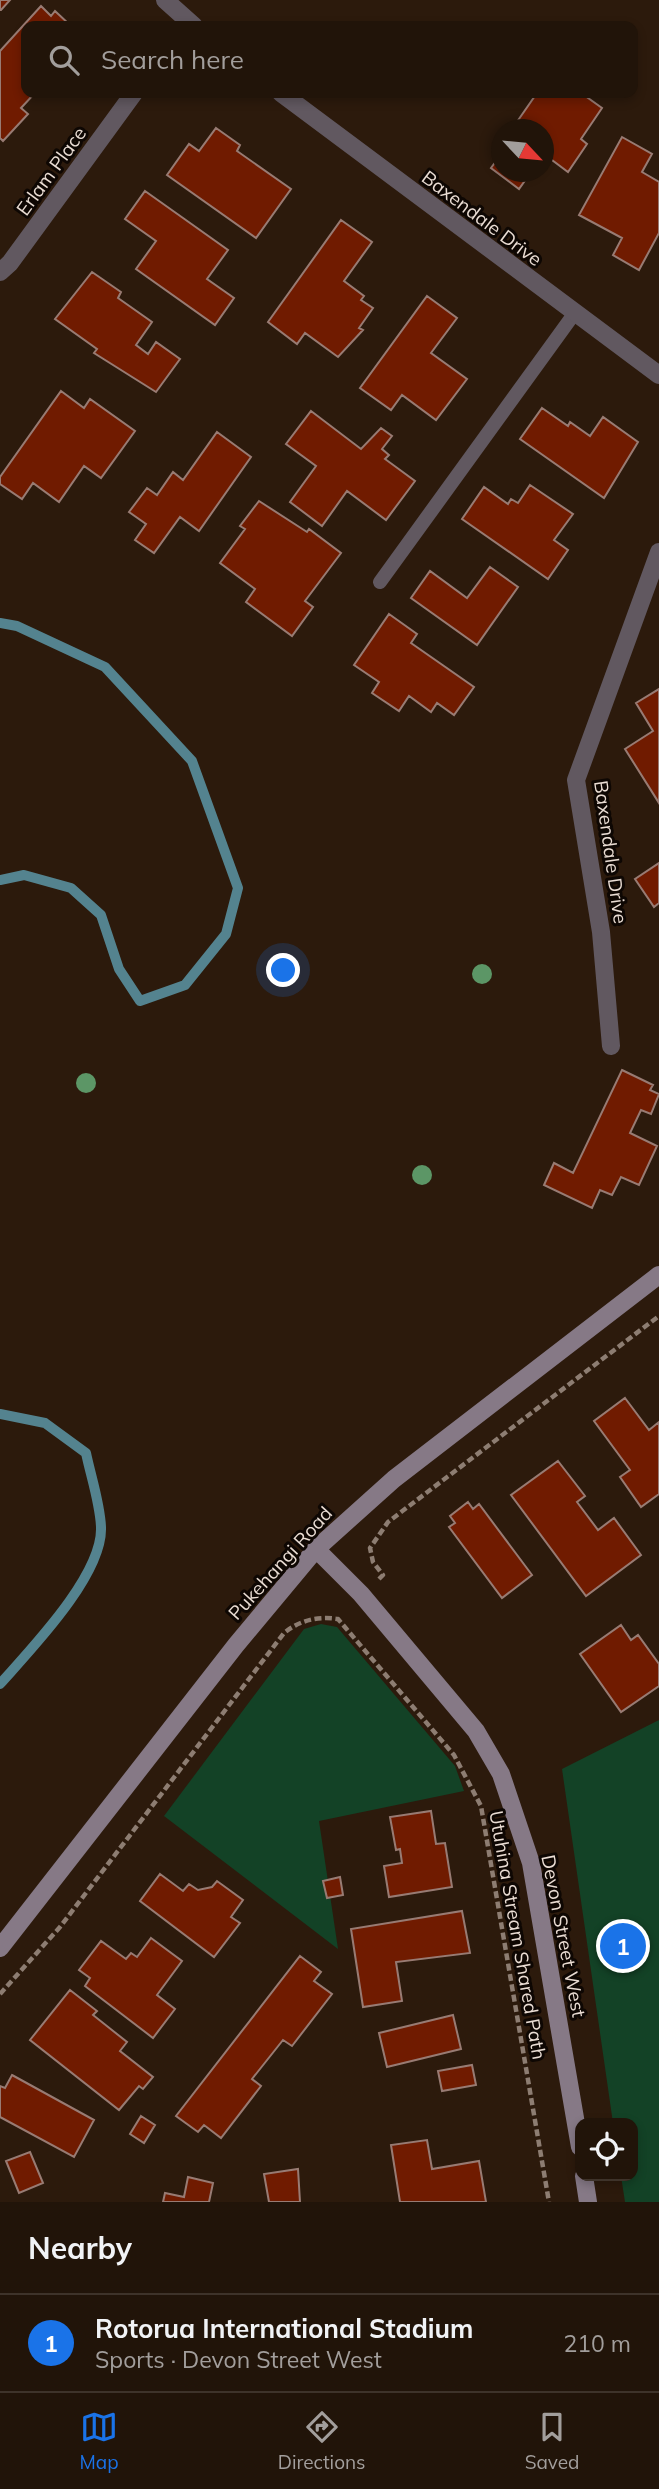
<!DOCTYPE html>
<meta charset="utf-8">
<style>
body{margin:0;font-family:Mulish,sans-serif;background:#291d12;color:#f1f3f6}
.controls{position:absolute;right:21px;bottom:21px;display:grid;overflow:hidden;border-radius:14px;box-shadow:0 4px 10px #0003}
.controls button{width:63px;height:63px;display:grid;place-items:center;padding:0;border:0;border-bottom:2px solid #3e332a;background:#211409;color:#f1f3f6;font:35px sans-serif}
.compass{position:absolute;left:491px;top:119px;width:63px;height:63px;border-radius:50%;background:#211409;box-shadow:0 4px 10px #0003;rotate:116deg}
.you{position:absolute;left:284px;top:971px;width:24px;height:24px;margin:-18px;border:5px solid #fff;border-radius:50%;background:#1a73e8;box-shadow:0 0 0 10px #1a73e833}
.badge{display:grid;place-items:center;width:46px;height:46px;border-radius:50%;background:#1a73e8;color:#fff;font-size:23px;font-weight:700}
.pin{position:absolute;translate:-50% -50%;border:4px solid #fff;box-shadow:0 2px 7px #0006}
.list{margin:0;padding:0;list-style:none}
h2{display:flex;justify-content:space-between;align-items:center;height:91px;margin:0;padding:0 28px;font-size:30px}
h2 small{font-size:23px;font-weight:400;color:#a29e9c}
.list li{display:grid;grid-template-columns:46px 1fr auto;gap:21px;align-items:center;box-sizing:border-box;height:98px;padding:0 28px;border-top:2px solid #3e332a}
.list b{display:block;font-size:26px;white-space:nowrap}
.list p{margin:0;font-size:23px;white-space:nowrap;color:#a29e9c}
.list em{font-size:23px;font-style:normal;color:#a29e9c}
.icon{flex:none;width:38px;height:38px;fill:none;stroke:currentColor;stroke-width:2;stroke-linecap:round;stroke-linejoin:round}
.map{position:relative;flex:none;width:659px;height:2202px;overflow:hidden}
.search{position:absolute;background:#211409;box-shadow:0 4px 10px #0003;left:21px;right:21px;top:21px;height:77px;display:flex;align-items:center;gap:18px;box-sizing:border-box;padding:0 24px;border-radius:14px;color:#a29e9c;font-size:26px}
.sheet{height:189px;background:#211409}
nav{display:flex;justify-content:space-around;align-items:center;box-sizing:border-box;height:98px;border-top:2px solid #3e332a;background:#211409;font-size:19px;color:#a29e9c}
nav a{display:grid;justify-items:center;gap:4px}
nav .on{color:#1a73e8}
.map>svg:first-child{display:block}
.green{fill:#134226}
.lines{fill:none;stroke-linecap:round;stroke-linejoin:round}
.stream{stroke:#54838f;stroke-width:10}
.building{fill:#701b00;stroke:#987b73;stroke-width:2}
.path{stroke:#8d7d72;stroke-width:4.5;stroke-dasharray:7 3.5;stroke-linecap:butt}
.service{stroke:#615860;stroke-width:14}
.minor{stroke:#615860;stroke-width:18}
.secondary{stroke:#867986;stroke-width:18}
.tree{fill:#5c9666}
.labels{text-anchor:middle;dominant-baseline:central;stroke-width:6;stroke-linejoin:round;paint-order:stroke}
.street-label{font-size:19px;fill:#eaddd4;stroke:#0e0703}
</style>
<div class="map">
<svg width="659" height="2202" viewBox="0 0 659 2202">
<rect width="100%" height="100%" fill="#2c1a0c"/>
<path class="green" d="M 321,1624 L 337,1627 L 455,1766 L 464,1791 L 319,1821 L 338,1949 L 164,1816 L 304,1629 Z
M 659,1720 L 659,2202 L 625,2202 L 621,2176 L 633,2176 L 633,2123 L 613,2123 L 562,1769 Z"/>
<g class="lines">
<path class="stream" d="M 0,623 L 17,626 L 105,667 L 192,761 L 238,888 L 226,934 L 185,985 L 140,1001 L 119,969 L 101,915 L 71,888 L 24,875 L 0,880
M 0,1414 L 45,1423 L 86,1453 C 91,1477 100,1503 101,1527 C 103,1575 31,1649 0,1684"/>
</g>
<path class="building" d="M 0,0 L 10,0 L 1,10 L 0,10 Z
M 41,6 L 51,16 L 55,11 L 71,26 L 26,26 L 26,93 L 35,93 L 21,108 L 28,114 L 3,141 L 0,138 L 0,51 Z
M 537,93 L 581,93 L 602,108 L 581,139 L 587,144 L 568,172 L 544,154 L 544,130 L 512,129 Z
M 216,128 L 240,145 L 237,151 L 291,189 L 256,238 L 167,175 L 189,144 L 199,151 Z
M 622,137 L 652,154 L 642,172 L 659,182 L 659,233 L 639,270 L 613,255 L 622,238 L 579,215 Z
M 502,153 L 502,172 L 531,172 L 519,189 L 491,168 Z
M 145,191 L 228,250 L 207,279 L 234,298 L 215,325 L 136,269 L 156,241 L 125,219 Z
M 341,220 L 372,242 L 344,281 L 364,296 L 361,300 L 373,308 L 359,328 L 363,330 L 338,357 L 305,333 L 297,344 L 268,322 Z
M 92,272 L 121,292 L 118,298 L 152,322 L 136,345 L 148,354 L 156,342 L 180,359 L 156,392 L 94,353 L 97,349 L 55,319 Z
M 427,296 L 457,318 L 431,353 L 467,379 L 436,420 L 402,395 L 391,410 L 360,388 Z
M 61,391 L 84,408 L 90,399 L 135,431 L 101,478 L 84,466 L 59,502 L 33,483 L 22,499 L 0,484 L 0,477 Z
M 542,408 L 568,426 L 570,422 L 590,436 L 603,417 L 638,442 L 604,498 L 520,439 Z
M 311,411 L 361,449 L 381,428 L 392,436 L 382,449 L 389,455 L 385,459 L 415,481 L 386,520 L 347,491 L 322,526 L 290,502 L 316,466 L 286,444 Z
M 217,432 L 251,457 L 199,531 L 180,517 L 154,553 L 135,540 L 146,524 L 129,512 L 147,488 L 157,495 L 173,472 L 183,480 Z
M 530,485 L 573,514 L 554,540 L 568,550 L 548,579 L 462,519 L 484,487 L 508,504 L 511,499 L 518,503 Z
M 259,501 L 307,532 L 309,529 L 341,553 L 305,601 L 313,607 L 292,636 L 246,602 L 255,589 L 220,563 L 245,529 L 240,526 Z
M 490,567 L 518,587 L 477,645 L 411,598 L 430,571 L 467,598 Z
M 389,614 L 417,634 L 411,643 L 474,687 L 454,715 L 437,703 L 431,712 L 409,696 L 399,711 L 372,693 L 379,682 L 354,665 Z
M 659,689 L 659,803 L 625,749 L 653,731 L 636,703 Z
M 659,863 L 659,903 L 654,907 L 635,879 Z
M 622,1070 L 653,1085 L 650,1090 L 659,1094 L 651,1114 L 641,1110 L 630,1133 L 657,1146 L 639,1185 L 621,1177 L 612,1195 L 600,1190 L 592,1208 L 544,1185 L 554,1163 L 573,1173 Z
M 625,1398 L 649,1430 L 659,1422 L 659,1494 L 641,1507 L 620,1477 L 630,1470 L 594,1421 Z
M 558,1461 L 585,1496 L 577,1502 L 598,1530 L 614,1518 L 641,1555 L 586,1596 L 511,1495 Z
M 468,1502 L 473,1509 L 479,1504 L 532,1575 L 502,1598 L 449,1527 L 455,1523 L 450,1516 Z
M 621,1625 L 631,1640 L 638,1635 L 659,1664 L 659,1686 L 621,1712 L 580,1654 Z
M 431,1811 L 436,1844 L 445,1843 L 452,1887 L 389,1897 L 384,1866 L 402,1863 L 400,1849 L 396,1850 L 390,1817 Z
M 160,1874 L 183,1891 L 189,1884 L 198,1890 L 212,1887 L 217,1881 L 243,1900 L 231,1917 L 240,1923 L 214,1957 L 140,1901 Z
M 340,1877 L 343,1895 L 327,1898 L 323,1881 Z
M 462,1911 L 470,1953 L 396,1962 L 402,2001 L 363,2007 L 351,1929 Z
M 151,1938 L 182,1961 L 157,1995 L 175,2009 L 153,2038 L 85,1986 L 90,1978 L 79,1970 L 101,1941 L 126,1959 L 131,1953 L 137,1957 Z
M 300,1956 L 321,1972 L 314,1981 L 332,1994 L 292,2046 L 283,2040 L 252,2079 L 261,2086 L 221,2138 L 204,2125 L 198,2132 L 176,2116 Z
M 70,1990 L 97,2011 L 93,2015 L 127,2042 L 120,2051 L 153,2077 L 143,2089 L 139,2086 L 119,2110 L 30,2040 Z
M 453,2015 L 461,2049 L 387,2067 L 379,2033 Z
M 472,2065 L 476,2085 L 442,2091 L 438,2071 Z
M 12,2075 L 94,2120 L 74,2157 L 0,2117 L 0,2086 L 5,2088 Z
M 141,2116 L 155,2125 L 144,2143 L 130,2134 Z
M 427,2140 L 432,2169 L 479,2161 L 486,2202 L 400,2202 L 391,2145 Z
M 30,2152 L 43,2183 L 19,2193 L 6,2161 Z
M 298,2169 L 300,2202 L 269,2202 L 264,2174 Z
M 188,2177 L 213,2183 L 209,2202 L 163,2202 L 165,2193 L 184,2197 Z"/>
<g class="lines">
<path class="path" d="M 379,1579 L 383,1575 L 373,1562 L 370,1548 L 388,1522 L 659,1316
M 0,1994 L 60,1927 L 284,1633 C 300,1620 318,1616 338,1619 L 454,1755 L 481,1806 L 549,2202"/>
<path class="service" d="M 380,582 L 574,314"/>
<path class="minor" d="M 165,0 L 194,26
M 281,93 L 659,375
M 0,272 L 10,263 L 134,93
M 611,1046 L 601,932 L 576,780 L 659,552"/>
<path class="secondary" d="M 316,1549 L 361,1594 L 476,1731 L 501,1774 L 531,1863 L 580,2147
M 0,1948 L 236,1645 L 316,1549 L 394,1479 L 659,1275
M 584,2176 L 588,2202"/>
</g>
<g class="tree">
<circle cx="482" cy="974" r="10"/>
<circle cx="86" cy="1083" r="10"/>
<circle cx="422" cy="1175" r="10"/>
</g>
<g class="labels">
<g class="street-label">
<text transform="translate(51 171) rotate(-54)">Erlam Place</text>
<text transform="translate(482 218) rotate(37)">Baxendale Drive</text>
<text transform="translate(611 852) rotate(82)">Baxendale Drive</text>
<text transform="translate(280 1563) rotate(-48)">Pukehangi Road</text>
<text transform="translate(518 1935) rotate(80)">Utuhina Stream Shared Path</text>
<text transform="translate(564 1936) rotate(79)">Devon Street West</text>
</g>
</g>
</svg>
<div class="controls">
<button><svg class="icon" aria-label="locate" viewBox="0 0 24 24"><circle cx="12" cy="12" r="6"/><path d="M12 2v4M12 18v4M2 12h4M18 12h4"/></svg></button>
</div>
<svg class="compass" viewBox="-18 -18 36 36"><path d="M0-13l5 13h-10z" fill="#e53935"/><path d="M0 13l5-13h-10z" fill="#a29e9c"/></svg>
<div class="you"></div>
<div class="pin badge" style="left:623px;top:1946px">1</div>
<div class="search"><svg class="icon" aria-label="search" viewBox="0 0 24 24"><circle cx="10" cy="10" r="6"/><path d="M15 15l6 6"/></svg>Search here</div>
</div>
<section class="sheet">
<h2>Nearby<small></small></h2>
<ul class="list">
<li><span class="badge">1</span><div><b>Rotorua International Stadium</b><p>Sports · Devon Street West</p></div><em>210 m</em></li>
</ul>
</section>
<nav>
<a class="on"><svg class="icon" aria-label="map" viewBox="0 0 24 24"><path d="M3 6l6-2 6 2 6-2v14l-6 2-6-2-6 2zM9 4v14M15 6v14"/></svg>Map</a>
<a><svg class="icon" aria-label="directions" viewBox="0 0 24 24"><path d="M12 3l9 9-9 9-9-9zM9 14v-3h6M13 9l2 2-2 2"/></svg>Directions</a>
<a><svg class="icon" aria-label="saved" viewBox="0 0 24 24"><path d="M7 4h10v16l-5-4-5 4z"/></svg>Saved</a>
</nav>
